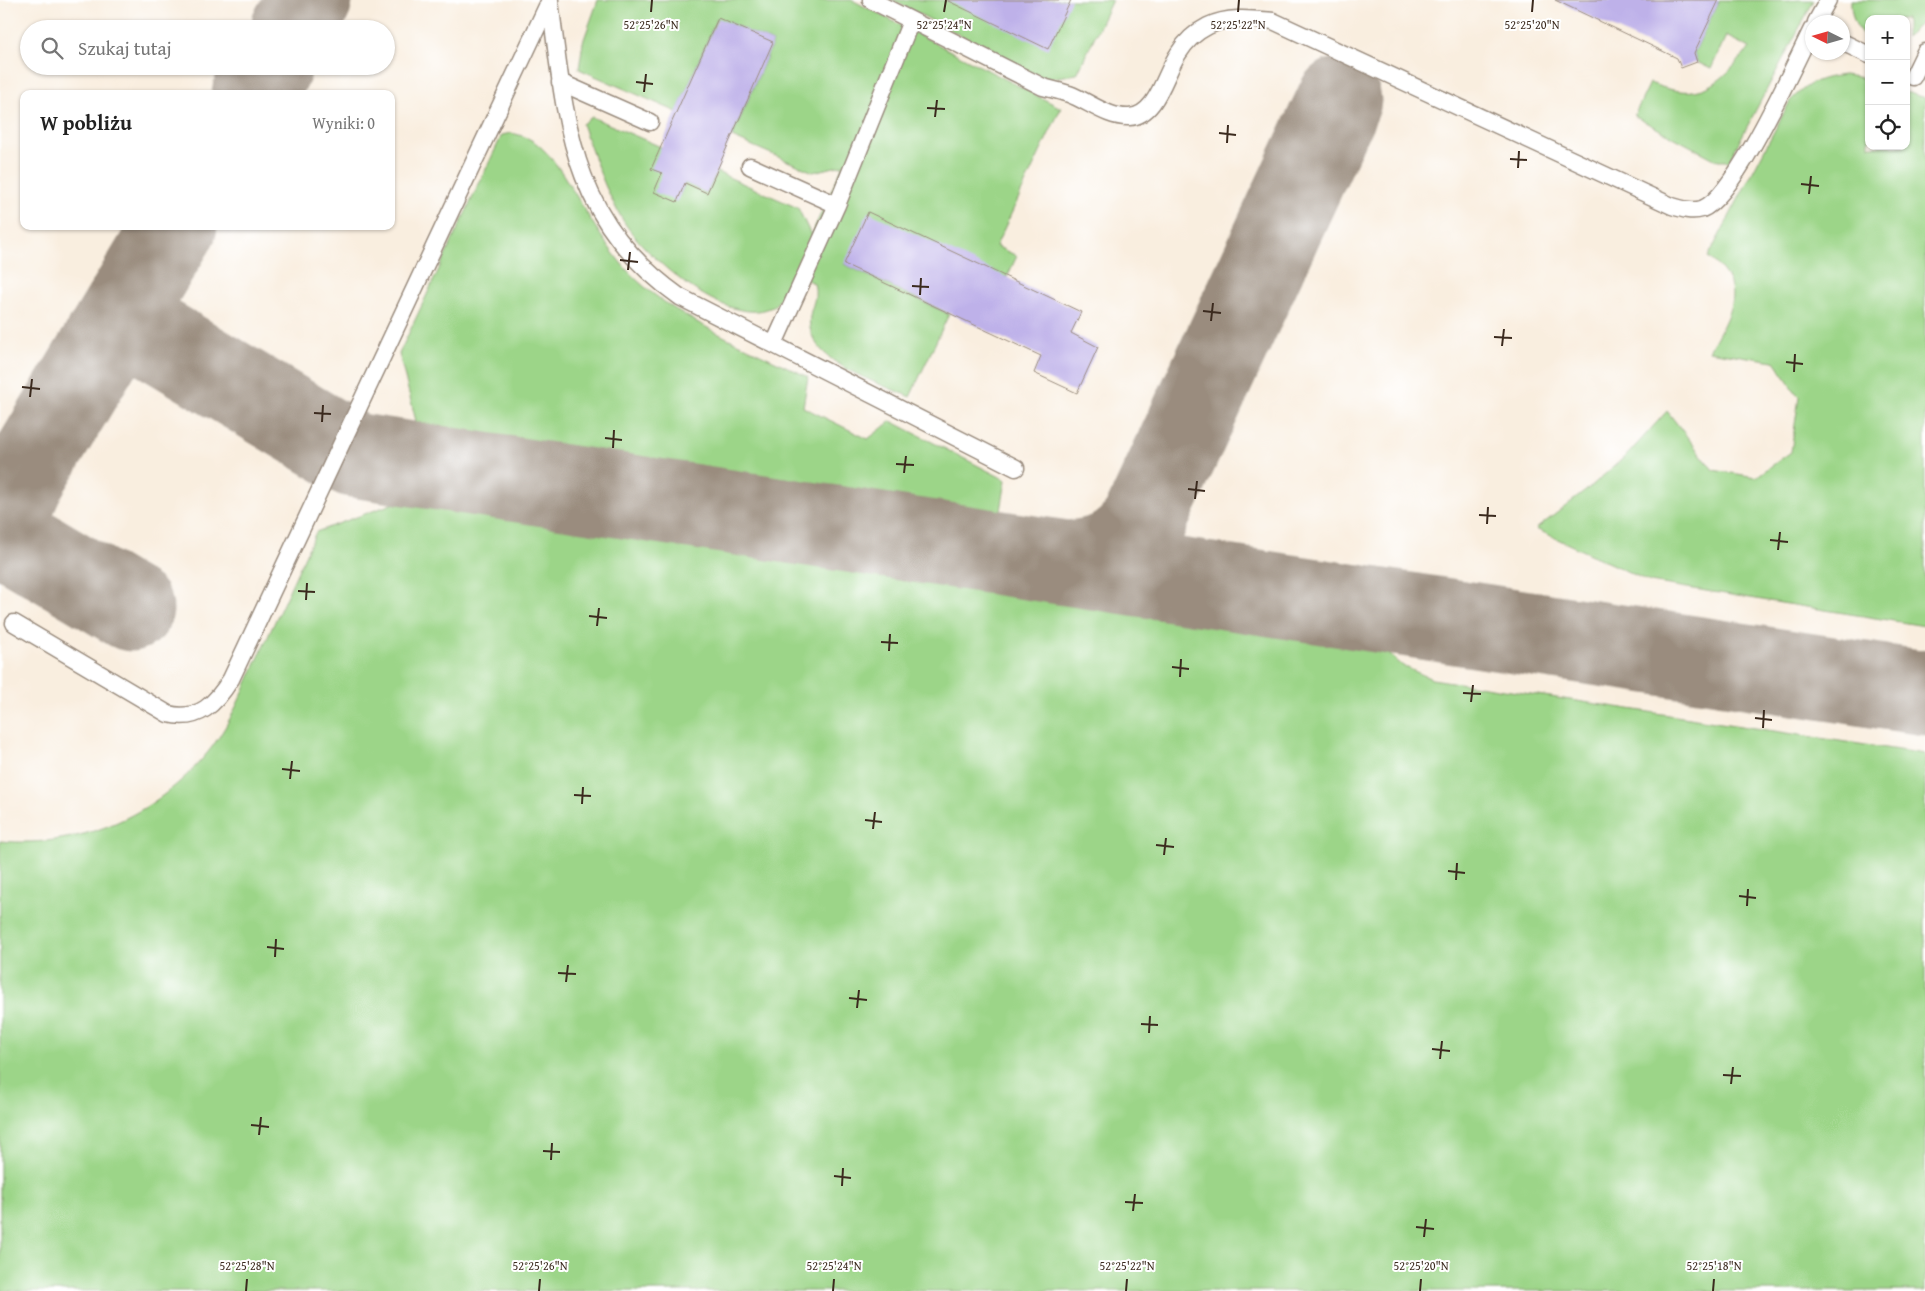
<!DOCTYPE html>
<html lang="pl">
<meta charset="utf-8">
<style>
body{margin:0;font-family:"Gentium Book Plus",serif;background:#f6f6f6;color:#222}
.controls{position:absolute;right:15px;top:15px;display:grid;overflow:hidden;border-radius:10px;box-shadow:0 1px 4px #0004}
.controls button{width:45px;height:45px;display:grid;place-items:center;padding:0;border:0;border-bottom:1px solid #e0e0e0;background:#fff;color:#222;font:25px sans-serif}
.compass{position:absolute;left:1805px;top:15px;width:45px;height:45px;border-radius:50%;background:#fff;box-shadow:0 1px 4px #0004;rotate:275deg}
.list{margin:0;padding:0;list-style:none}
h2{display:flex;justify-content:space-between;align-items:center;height:65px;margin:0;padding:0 20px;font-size:21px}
h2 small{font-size:16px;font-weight:400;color:#767676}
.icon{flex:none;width:28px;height:28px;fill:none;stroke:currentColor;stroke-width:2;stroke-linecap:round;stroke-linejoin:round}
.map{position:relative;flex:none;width:1925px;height:1291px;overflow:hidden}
.search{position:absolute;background:#fff;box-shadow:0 1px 4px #0004;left:20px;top:20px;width:375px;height:55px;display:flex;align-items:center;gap:12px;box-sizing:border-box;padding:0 18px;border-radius:28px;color:#767676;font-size:19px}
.panel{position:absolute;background:#fff;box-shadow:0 1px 4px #0004;left:20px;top:90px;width:375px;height:140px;border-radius:10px}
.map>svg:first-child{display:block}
.green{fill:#9cd588;stroke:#6c8053}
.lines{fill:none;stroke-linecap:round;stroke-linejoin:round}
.taxiway{stroke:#9a8c7e;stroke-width:85}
.building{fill:#beb1e9}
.lane-casing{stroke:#9a8c7e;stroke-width:19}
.lane{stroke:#fff;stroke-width:16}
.ticks{fill:none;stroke:#3b2a1e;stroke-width:2}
.ticks-label{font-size:12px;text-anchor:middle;fill:#3b2a1e;stroke:#fff;stroke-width:4;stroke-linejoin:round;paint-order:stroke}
</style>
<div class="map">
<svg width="1925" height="1291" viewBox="0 0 1925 1291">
<rect width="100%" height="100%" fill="#fff"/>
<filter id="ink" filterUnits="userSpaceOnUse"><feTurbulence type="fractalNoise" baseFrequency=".02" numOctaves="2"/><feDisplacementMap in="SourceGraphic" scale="10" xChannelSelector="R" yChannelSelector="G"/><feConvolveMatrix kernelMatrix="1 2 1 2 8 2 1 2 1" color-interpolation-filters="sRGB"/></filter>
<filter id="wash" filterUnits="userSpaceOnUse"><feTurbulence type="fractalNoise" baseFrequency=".0096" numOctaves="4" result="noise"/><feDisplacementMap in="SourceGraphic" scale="20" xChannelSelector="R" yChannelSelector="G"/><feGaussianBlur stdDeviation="1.12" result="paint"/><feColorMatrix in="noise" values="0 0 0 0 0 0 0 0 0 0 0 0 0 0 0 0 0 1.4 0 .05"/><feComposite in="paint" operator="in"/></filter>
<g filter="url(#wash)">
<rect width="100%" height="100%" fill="#f9eedf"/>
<path class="green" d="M 598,0 L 852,0 L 1061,108 L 996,246 L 1017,256 L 1007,277 L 844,264 L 949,314 L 910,397 C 880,383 816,365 810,328 C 807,308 819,303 814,283 L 795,275 C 789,286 782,302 770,308 C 725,327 646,257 624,222 C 605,191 594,157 582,124 L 592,117 L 661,147 L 662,173 L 677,202 L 685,183 L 707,193 L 717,172 L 798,208 L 811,235 L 843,165 L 813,172 L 732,137 L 773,42 L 717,18 L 677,112 L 579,69 L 583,42 Z
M 892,0 L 1112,0 L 1077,74 L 1045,79 Z
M 1719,0 L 1814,0 L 1729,161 L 1718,161 L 1634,116 L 1650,83 C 1702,103 1717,86 1750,48 L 1726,36 L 1711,69 L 1697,62 L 1694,53 Z
M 1851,0 L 1925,0 L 1925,20 L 1906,37 L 1906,19 L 1869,19 L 1869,38 C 1856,33 1850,13 1851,0 Z
M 1844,75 L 1869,79 L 1869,146 L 1906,146 L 1906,92 L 1925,98 L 1925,626 L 1650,582 L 1536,529 L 1588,489 L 1629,453 L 1667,411 L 1713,470 L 1756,477 L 1791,452 L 1799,397 L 1774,361 L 1709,351 C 1729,315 1749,287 1708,257 L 1790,101 C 1808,83 1818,78 1844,75 Z
M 511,133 C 520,135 528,137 536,143 C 554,157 565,178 577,197 C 592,222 607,247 626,269 C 669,317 751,348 808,377 L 803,407 L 868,439 L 891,421 L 1006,480 L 1000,517 L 418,429 L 399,354 L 502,135 Z
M 408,498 L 1379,646 L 1403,666 L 1432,679 L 1925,754 L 1925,1291 L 0,1291 L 0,841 C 83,849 161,813 212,747 C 231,722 243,691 256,663 C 276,619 296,575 316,532 Z"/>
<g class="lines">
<path class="taxiway" d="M 293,29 L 310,0
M 254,94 L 270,66
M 121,317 L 353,455 L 1925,693
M 0,531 L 131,609
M 1,531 L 22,480 L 175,226
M 1070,563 C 1105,559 1119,554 1142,526 L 1339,100"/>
</g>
<g id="blocks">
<path class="building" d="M 946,0 L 1071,0 L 1048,49 Z
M 1555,0 L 1719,0 L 1694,53 L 1697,62 L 1681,68 L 1677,58 Z
M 718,18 L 773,42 L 707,193 L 685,183 L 677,202 L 654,192 L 662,173 L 651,169 Z
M 868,212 L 1081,312 L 1071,333 L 1098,347 L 1077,393 L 1034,373 L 1041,356 L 844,264 Z"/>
</g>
</g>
<g filter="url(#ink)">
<use href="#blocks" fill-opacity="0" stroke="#9a8c7e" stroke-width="1"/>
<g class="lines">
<g class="lane-casing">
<path id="lane" d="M 871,0 L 1043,87 C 1051,89 1060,91 1069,94 C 1088,101 1108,118 1129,117 C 1157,116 1165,73 1178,54 C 1185,42 1196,32 1208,26 C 1229,16 1251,19 1273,21 L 1672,206 C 1682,209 1692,212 1702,209 C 1735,197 1794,65 1812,29
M 550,1 C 566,124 570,219 680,297 L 1016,468
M 1816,22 L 1828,0
M 1842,42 L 1869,55
M 1913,77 L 1925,52
M 560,82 L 650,122
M 750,166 L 837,205
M 774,344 L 837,205 L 911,21
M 14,623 L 168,714 C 199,722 216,703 231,679 L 550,0"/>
</g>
<use href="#lane" class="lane"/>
</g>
</g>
<path class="ticks" d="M 651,12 L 652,0M 944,12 L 946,0M 1238,12 L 1239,0M 1532,12 L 1533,0M 636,82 L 653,84M 644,92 L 646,74M 927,108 L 945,109M 935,117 L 937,100M 1219,133 L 1236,135M 1227,143 L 1228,125M 1510,159 L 1527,160M 1518,168 L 1519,151M 1801,184 L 1819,186M 1809,194 L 1811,176M 620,260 L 638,262M 628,270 L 630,252M 912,286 L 929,287M 920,295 L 921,278M 1203,311 L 1221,313M 1211,321 L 1213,303M 1494,337 L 1512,338M 1502,346 L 1504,329M 1786,362 L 1803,364M 1794,372 L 1795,354M 22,387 L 40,389M 30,397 L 32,379M 314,413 L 331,414M 322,422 L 323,405M 605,438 L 622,440M 613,448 L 614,430M 896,464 L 914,465M 904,473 L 906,456M 1188,489 L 1205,491M 1195,499 L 1197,481M 1479,515 L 1496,516M 1487,524 L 1488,507M 1770,540 L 1788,542M 1778,550 L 1780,532M 298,591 L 315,592M 306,600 L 307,583M 589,616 L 607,618M 597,626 L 599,608M 881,642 L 898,643M 889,651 L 890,634M 1172,667 L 1189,669M 1180,677 L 1181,659M 1463,693 L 1481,694M 1471,702 L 1473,685M 1755,718 L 1772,720M 1763,728 L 1764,710M 282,769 L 300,771M 290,779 L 292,761M 574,795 L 591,796M 582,804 L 583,787M 865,820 L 882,822M 873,829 L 875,812M 1156,845 L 1174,847M 1164,855 L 1166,838M 1448,871 L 1465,873M 1456,880 L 1457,863M 1739,896 L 1756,898M 1747,906 L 1748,889M 267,947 L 284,949M 275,957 L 276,939M 558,973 L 576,974M 566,982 L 568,965M 849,998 L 867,1000M 857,1008 L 859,990M 1141,1024 L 1158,1025M 1149,1033 L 1150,1016M 1432,1049 L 1450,1051M 1440,1059 L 1442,1041M 1723,1075 L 1741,1076M 1731,1084 L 1733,1067M 251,1125 L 269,1127M 259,1135 L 261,1117M 543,1151 L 560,1152M 551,1160 L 552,1143M 834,1176 L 851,1178M 842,1186 L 843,1168M 1125,1202 L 1143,1203M 1133,1211 L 1135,1194M 1416,1227 L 1434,1229M 1424,1237 L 1426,1219M 246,1291 L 247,1279M 539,1291 L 540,1279M 833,1291 L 834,1279M 1126,1291 L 1127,1279M 1420,1291 L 1421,1279M 1713,1291 L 1714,1279"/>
<g class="ticks-label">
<text x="651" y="29">52°25'26"N</text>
<text x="944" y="29">52°25'24"N</text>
<text x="1238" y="29">52°25'22"N</text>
<text x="1532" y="29">52°25'20"N</text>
<text x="247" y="1270">52°25'28"N</text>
<text x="540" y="1270">52°25'26"N</text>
<text x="834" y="1270">52°25'24"N</text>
<text x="1127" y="1270">52°25'22"N</text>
<text x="1421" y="1270">52°25'20"N</text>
<text x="1714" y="1270">52°25'18"N</text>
</g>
</svg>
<div class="controls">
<button>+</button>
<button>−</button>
<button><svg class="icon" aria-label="locate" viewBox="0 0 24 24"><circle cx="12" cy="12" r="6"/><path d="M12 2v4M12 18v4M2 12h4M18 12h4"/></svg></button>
</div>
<svg class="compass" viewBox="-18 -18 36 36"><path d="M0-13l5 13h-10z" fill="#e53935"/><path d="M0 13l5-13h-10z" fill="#767676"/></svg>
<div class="search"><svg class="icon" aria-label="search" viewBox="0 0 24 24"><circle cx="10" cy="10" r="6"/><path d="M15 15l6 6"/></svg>Szukaj tutaj</div>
<section class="panel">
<h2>W pobliżu<small>Wyniki: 0</small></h2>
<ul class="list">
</ul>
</section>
</div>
